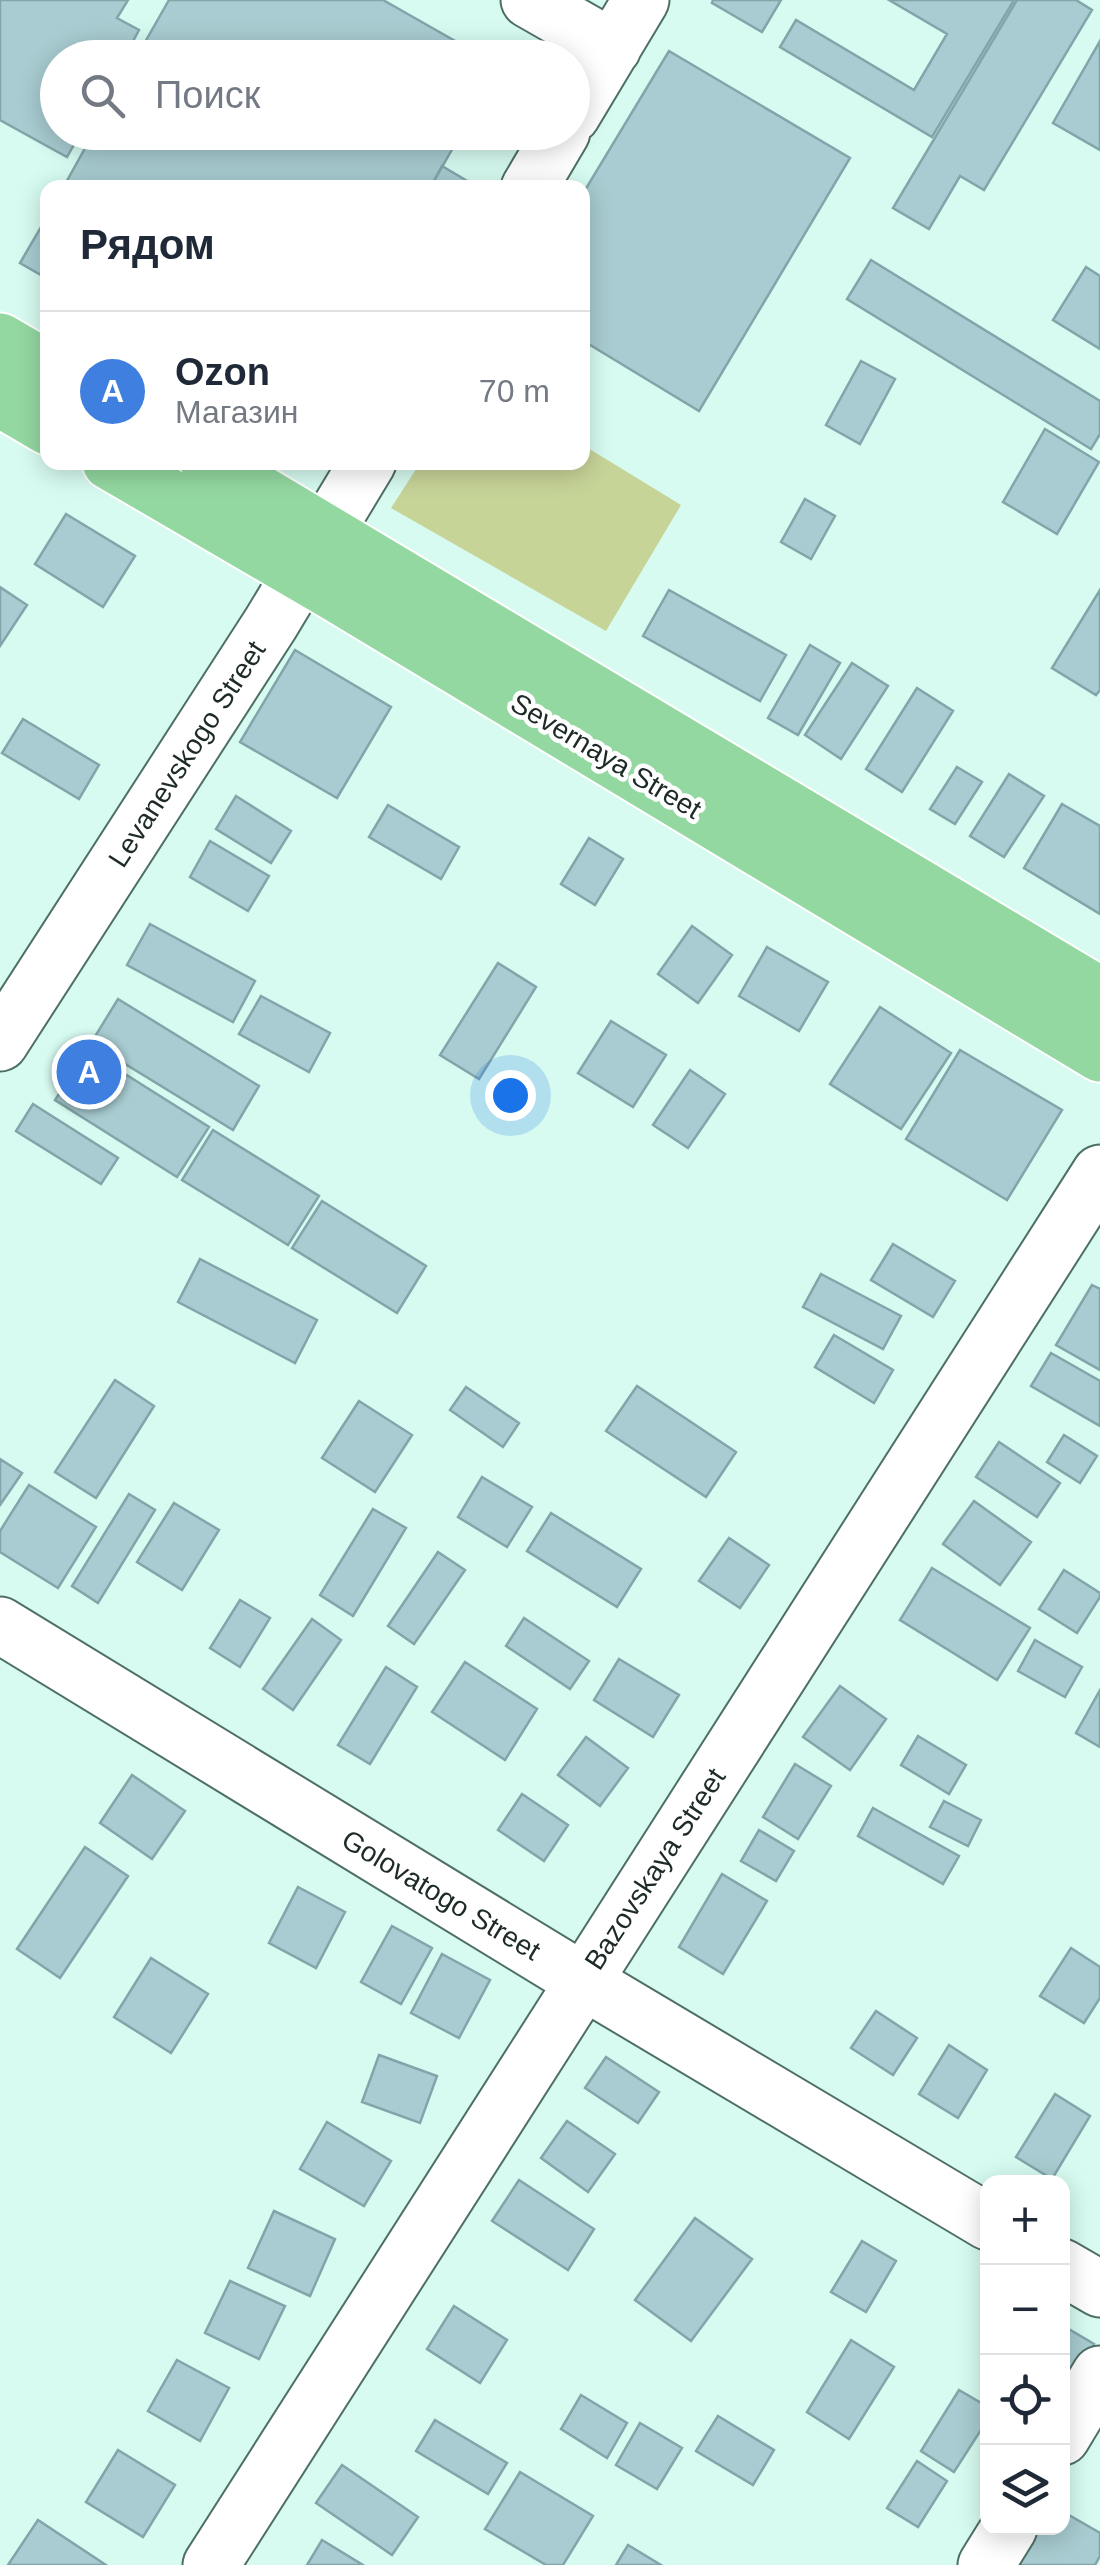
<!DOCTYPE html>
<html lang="ru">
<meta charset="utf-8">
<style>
body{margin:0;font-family:Arial,sans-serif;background:#f2f2f3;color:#1f2937}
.controls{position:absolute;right:30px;bottom:30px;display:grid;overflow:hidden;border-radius:20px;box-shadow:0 5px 25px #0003}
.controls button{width:90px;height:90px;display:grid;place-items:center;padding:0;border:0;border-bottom:2px solid #e0e1e3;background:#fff;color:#1f2937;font:50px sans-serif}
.you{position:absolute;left:510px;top:1095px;width:35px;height:35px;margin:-25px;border:8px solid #fff;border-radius:50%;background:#1a73e8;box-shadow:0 0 0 15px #1a73e833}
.badge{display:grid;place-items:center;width:65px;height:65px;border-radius:50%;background:#1a73e8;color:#fff;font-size:32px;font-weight:700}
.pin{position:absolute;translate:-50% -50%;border:5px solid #fff;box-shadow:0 2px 10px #0006}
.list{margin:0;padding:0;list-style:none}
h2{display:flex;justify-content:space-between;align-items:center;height:130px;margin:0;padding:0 40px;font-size:42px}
h2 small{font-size:32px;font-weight:400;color:#747a83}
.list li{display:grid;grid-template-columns:65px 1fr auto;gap:30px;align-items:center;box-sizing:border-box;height:160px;padding:0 40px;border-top:2px solid #e0e1e3}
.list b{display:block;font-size:38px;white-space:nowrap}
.list p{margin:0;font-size:32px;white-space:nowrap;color:#747a83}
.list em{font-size:32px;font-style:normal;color:#747a83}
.icon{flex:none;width:55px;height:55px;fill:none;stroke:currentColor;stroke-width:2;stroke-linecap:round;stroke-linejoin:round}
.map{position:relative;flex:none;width:1100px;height:2565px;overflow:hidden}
.search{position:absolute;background:#fff;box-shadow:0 5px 25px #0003;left:40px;top:40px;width:550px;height:110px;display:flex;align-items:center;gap:25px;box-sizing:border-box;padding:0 35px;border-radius:55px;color:#747a83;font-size:38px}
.panel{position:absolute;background:#fff;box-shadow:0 5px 25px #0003;left:40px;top:180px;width:550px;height:290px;border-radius:20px}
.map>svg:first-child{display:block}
.green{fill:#c7d498}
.building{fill:#a8ccd1;stroke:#82a5aa;stroke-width:2.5}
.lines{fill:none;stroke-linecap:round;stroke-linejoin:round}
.minor-casing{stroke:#4e6f66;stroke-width:59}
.major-casing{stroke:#fff;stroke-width:59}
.minor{stroke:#fff;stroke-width:55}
.major{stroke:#93d8a1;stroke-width:55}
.labels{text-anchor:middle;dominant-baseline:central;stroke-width:9;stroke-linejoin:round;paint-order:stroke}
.street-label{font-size:28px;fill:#1d2a27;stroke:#fff}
</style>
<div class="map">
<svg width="1100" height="2565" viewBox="0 0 1100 2565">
<rect width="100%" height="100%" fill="#d7fbf1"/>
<path class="green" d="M 583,445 L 681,505 L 606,631 L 391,508 L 420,463 L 582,462 Z"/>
<path class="building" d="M 0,0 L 128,0 L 117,18 L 139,30 L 124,58 L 58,58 L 58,132 L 81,132 L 67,157 L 0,120 Z
M 169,0 L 383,0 L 485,58 L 136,58 Z
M 713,0 L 781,0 L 762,32 L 712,3 Z
M 889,0 L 1014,0 L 932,137 L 780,47 L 796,20 L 914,90 L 947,34 Z
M 1017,0 L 1076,0 L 1092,10 L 984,190 L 960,176 L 929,229 L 893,208 Z
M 1100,41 L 1100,150 L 1053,123 Z
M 669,51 L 850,158 L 699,411 L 582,340 L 582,195 Z
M 94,132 L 462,132 L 430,188 L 63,188 Z
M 442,166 L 479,188 L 430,188 Z
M 48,215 L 48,279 L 20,263 Z
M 871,260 L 1100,401 L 1100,434 L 1091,449 L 847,299 Z
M 1086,267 L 1100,276 L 1100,349 L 1053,320 Z
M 861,361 L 895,379 L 860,444 L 826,425 Z
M 1045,429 L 1099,462 L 1057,534 L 1003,502 Z
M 805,499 L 835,516 L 811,559 L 781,542 Z
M 66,514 L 135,556 L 103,607 L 35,564 Z
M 0,587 L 27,605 L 0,646 Z
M 669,590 L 786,655 L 760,701 L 643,636 Z
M 1100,590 L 1100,690 L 1096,695 L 1052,668 Z
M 810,645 L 840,663 L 798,735 L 768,718 Z
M 295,650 L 391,707 L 337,798 L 240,742 Z
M 852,663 L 888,686 L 841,759 L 805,735 Z
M 917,688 L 953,711 L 902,792 L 866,769 Z
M 23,719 L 99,765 L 79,799 L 2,753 Z
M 957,767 L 982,782 L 955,824 L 930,809 Z
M 1009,774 L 1044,796 L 1004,857 L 970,836 Z
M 236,796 L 291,831 L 271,863 L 216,829 Z
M 1062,804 L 1100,826 L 1100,914 L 1024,868 Z
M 388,805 L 459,847 L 441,879 L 369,837 Z
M 589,838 L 623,859 L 595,905 L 561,884 Z
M 210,841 L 269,876 L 248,911 L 190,877 Z
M 150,924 L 255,981 L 233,1022 L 127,965 Z
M 692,926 L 732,955 L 698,1003 L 658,974 Z
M 767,947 L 828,982 L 799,1031 L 739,996 Z
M 498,963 L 536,987 L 479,1079 L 440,1055 Z
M 261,996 L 330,1033 L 309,1072 L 239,1034 Z
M 118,999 L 259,1086 L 233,1130 L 91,1043 Z
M 880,1007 L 951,1053 L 901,1129 L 830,1084 Z
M 611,1021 L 666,1055 L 633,1107 L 578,1073 Z
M 87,1050 L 209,1127 L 177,1177 L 55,1100 Z
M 960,1050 L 1062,1110 L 1007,1200 L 906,1139 Z
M 690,1070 L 725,1094 L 688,1148 L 653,1125 Z
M 33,1104 L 118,1158 L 101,1184 L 16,1131 Z
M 213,1130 L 319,1196 L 288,1245 L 182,1180 Z
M 322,1201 L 426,1266 L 397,1313 L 292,1248 Z
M 893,1244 L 955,1281 L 933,1317 L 871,1280 Z
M 200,1259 L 317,1320 L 295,1363 L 178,1302 Z
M 821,1274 L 901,1316 L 883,1349 L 803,1307 Z
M 1092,1285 L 1100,1289 L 1100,1370 L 1056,1345 Z
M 834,1335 L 893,1370 L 874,1403 L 815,1367 Z
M 1051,1353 L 1100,1381 L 1100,1426 L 1031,1386 Z
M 115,1380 L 154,1406 L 96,1498 L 55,1472 Z
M 637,1386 L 736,1452 L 706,1497 L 606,1431 Z
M 466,1387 L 519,1423 L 503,1447 L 450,1410 Z
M 359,1401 L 412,1435 L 375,1492 L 322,1458 Z
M 1064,1435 L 1097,1456 L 1080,1483 L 1047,1462 Z
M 999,1442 L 1060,1483 L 1037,1517 L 976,1477 Z
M 0,1459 L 22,1473 L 0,1505 Z
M 482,1477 L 532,1507 L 507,1547 L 458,1517 Z
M 29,1485 L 96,1527 L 58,1588 L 0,1552 L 0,1531 Z
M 129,1494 L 155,1510 L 98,1603 L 72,1586 Z
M 974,1501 L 1031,1542 L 1000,1585 L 943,1544 Z
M 174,1503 L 219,1530 L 182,1590 L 137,1562 Z
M 373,1509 L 406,1528 L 353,1616 L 320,1595 Z
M 551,1513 L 641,1569 L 617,1607 L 527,1551 Z
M 729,1538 L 769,1565 L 740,1608 L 699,1581 Z
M 438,1552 L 465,1570 L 414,1644 L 388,1626 Z
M 932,1568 L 1030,1628 L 997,1680 L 900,1620 Z
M 1064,1570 L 1100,1593 L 1100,1597 L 1077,1633 L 1039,1609 Z
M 240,1600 L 270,1618 L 240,1667 L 210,1648 Z
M 524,1618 L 589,1661 L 570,1689 L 506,1646 Z
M 312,1619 L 341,1640 L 293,1710 L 263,1689 Z
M 1035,1640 L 1082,1667 L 1065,1697 L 1018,1671 Z
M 619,1659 L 679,1695 L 653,1737 L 594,1700 Z
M 465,1662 L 537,1709 L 505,1760 L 432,1712 Z
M 386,1667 L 417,1687 L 370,1764 L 338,1745 Z
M 840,1686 L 886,1719 L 850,1770 L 803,1737 Z
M 1100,1690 L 1100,1747 L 1076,1733 Z
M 918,1736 L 966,1765 L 949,1794 L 901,1765 Z
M 586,1737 L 628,1768 L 600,1806 L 558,1775 Z
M 795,1764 L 831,1786 L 798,1839 L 763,1817 Z
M 132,1775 L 185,1811 L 152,1859 L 100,1823 Z
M 522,1794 L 568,1825 L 544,1861 L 498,1830 Z
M 944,1801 L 981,1820 L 968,1846 L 930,1827 Z
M 873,1808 L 959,1856 L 943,1884 L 858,1836 Z
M 759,1830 L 794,1851 L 776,1881 L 741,1861 Z
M 85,1847 L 128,1876 L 60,1978 L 17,1949 Z
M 722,1874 L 767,1901 L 723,1974 L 679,1947 Z
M 298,1887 L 345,1912 L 316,1968 L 269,1943 Z
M 392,1926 L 432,1948 L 401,2004 L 361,1982 Z
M 1071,1948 L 1100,1967 L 1100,1998 L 1084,2023 L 1040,1996 Z
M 442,1954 L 490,1980 L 459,2038 L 411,2013 Z
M 151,1958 L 208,1994 L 171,2053 L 114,2017 Z
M 876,2011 L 917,2038 L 893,2075 L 851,2048 Z
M 949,2045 L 987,2070 L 958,2118 L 919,2094 Z
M 379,2055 L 437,2076 L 420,2123 L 362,2102 Z
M 606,2057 L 659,2092 L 638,2123 L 585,2088 Z
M 1055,2094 L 1090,2116 L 1052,2179 L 1016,2157 Z
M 567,2121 L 615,2154 L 588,2192 L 541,2158 Z
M 327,2122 L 391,2161 L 364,2206 L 300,2169 Z
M 519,2180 L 594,2229 L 568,2270 L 492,2221 Z
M 274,2211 L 335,2239 L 310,2296 L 248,2268 Z
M 695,2218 L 752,2259 L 691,2341 L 635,2300 Z
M 862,2241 L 896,2261 L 866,2312 L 831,2292 Z
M 230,2281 L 285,2306 L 259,2359 L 205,2333 Z
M 454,2306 L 507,2340 L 480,2383 L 427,2349 Z
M 1062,2325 L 1094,2344 L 1062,2399 Z
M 851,2340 L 894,2367 L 849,2439 L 807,2412 Z
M 177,2360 L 229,2388 L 200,2441 L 148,2411 Z
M 959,2390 L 988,2407 L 988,2419 L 954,2472 L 921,2451 Z
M 581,2395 L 627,2423 L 607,2458 L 561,2429 Z
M 718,2416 L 774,2450 L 753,2485 L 696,2451 Z
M 435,2420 L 507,2463 L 488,2494 L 416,2451 Z
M 640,2423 L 682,2448 L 657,2489 L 616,2465 Z
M 118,2450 L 175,2485 L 143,2537 L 86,2502 Z
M 917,2461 L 947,2481 L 918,2527 L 887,2508 Z
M 342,2465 L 418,2517 L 392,2555 L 316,2503 Z
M 520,2472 L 593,2516 L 563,2565 L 546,2565 L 485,2529 Z
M 1062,2511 L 1100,2533 L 1100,2556 L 1095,2565 L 1010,2565 L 1028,2528 L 1062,2528 Z
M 38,2520 L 106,2565 L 8,2565 Z
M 322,2540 L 363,2565 L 307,2565 Z
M 628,2545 L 661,2565 L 616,2565 Z"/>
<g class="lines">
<g class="minor-casing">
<path id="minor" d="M 529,0 L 613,48
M 572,115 L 641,0
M 529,188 L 562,132
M 0,1043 L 271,623 L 368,462
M 0,1625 L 583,1981 L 988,2222
M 1062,2267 L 1100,2289
M 1062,2437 L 1100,2374
M 211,2565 L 1100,1173
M 986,2565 L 1009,2528"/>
</g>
<g class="major-casing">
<path id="major" d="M 0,341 L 48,369
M 0,399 L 48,427
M 110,462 L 333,592 L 1100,1054
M 208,462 L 1100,995"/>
</g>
<use href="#minor" class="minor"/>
<use href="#major" class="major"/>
</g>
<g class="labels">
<g class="street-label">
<text transform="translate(187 754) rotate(-57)">Levanevskogo Street</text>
<text transform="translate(606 756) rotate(31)">Severnaya Street</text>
<text transform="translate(655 1869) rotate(-57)">Bazovskaya Street</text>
<text transform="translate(441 1895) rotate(31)">Golovatogo Street</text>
</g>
</g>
</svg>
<div class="controls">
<button>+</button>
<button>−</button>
<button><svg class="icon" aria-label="locate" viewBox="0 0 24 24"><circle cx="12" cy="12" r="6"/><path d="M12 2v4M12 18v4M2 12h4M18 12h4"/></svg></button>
<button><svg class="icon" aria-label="layers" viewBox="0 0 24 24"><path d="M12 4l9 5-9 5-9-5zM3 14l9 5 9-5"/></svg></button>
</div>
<div class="you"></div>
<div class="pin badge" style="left:89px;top:1072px;background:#3f7fe0">A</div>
<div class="search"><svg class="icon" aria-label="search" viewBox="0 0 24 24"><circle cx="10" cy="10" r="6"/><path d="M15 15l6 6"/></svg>Поиск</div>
<section class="panel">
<h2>Рядом<small></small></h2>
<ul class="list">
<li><span class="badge" style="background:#3f7fe0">A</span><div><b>Ozon</b><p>Магазин</p></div><em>70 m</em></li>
</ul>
</section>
</div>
